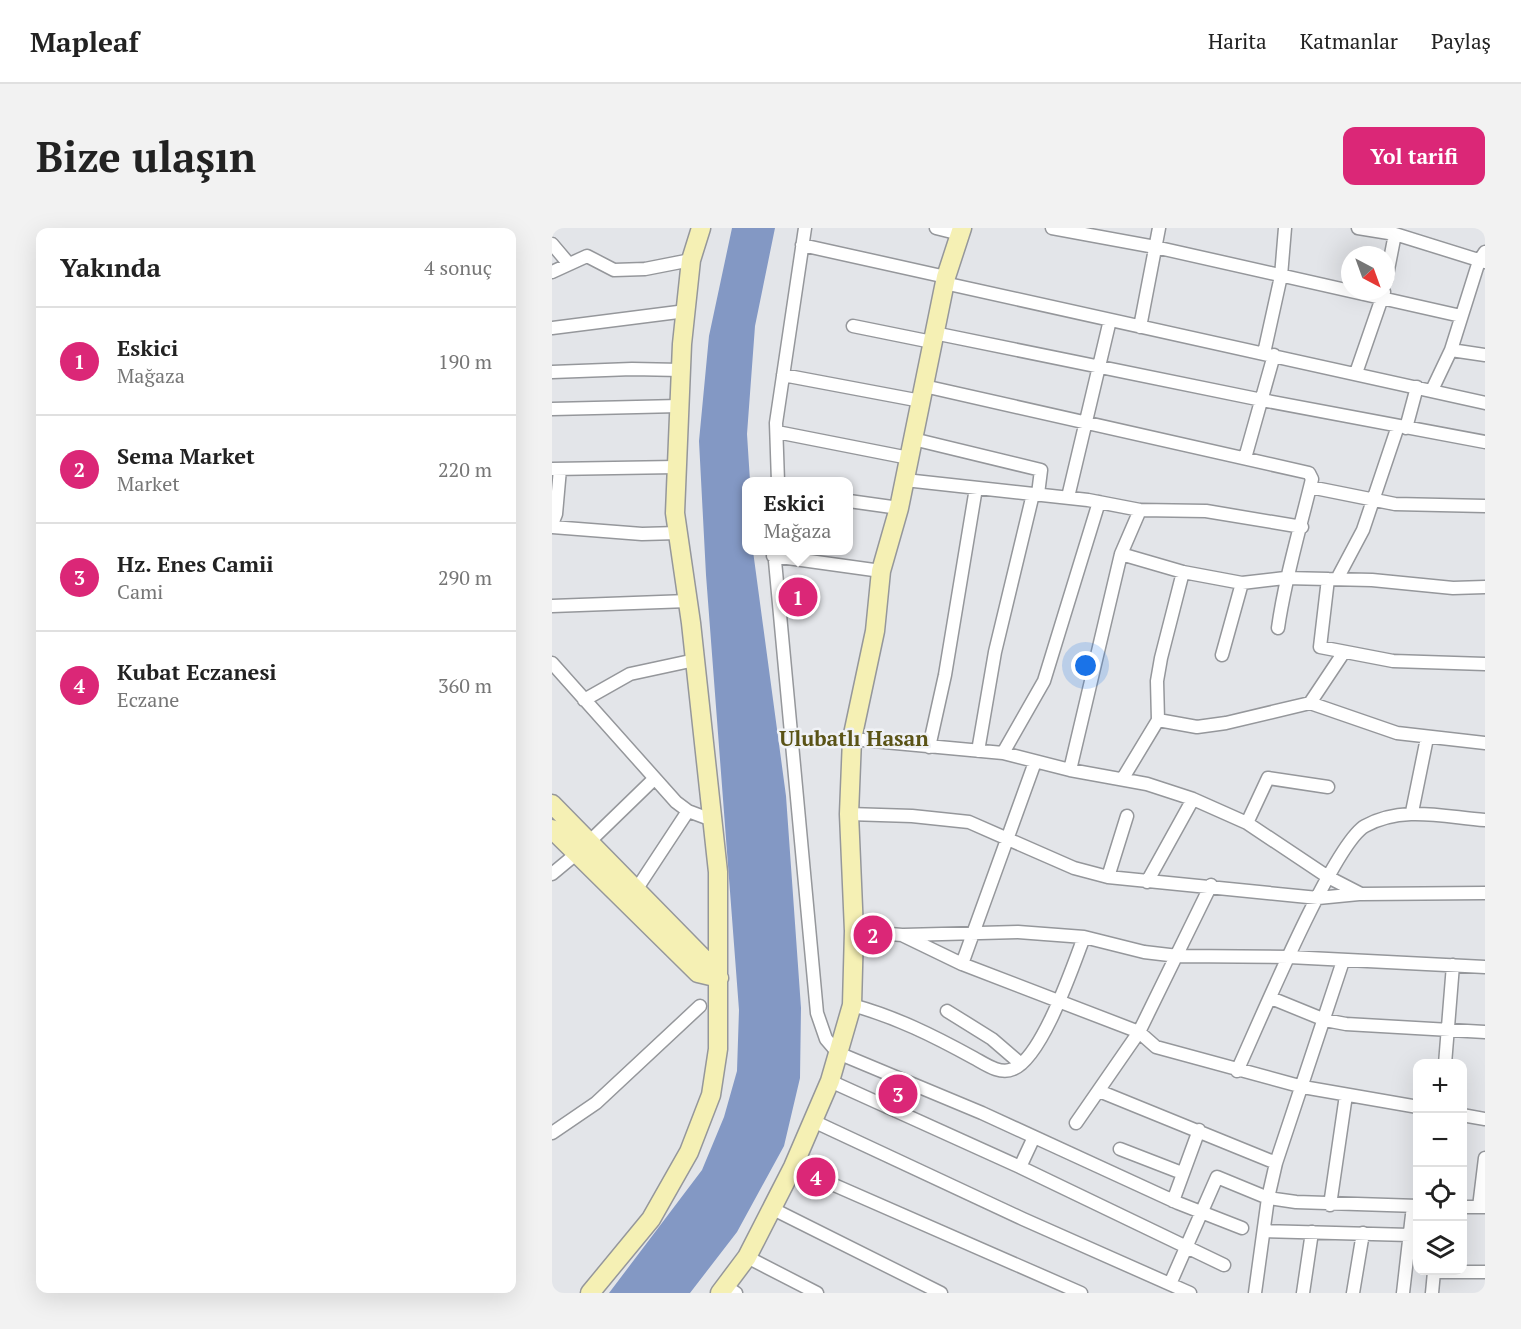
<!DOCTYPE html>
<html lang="tr">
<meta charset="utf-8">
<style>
body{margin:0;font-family:"PT Serif",serif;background:#f2f2f2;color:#222}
.controls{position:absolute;right:18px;bottom:18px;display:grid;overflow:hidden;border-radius:12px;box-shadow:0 6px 24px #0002}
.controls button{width:54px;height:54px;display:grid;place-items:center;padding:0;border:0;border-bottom:2px solid #e0e0e0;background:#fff;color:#222;font:30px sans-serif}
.compass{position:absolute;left:789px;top:18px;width:54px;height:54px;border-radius:50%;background:#fff;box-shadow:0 6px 24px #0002;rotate:139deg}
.you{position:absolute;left:534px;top:438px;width:21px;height:21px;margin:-15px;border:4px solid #fff;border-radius:50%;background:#1a73e8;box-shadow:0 0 0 9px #1a73e833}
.badge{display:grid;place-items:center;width:39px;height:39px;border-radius:50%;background:#db2777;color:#fff;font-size:20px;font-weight:700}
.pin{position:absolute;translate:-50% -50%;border:3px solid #fff;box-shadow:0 2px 6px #0006}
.popup{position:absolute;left:190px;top:249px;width:111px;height:78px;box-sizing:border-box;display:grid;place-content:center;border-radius:12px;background:#fff;filter:drop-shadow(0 2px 4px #0005);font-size:20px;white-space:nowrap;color:#767676}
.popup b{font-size:22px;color:#222}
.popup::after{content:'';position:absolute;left:50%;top:100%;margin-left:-12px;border:12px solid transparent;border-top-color:#fff}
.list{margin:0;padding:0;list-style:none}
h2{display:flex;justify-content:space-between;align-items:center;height:78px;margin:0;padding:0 24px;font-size:26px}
h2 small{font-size:20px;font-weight:400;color:#767676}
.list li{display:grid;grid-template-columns:39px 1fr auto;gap:18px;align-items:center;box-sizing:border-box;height:108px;padding:0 24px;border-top:2px solid #e0e0e0}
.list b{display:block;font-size:22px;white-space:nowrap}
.list p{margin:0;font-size:20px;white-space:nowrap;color:#767676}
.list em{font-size:20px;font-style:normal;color:#767676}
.icon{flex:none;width:33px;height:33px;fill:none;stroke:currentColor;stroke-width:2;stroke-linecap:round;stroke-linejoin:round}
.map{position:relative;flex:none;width:933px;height:1065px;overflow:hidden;border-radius:12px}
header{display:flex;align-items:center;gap:36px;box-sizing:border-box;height:84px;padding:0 30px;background:#fff;border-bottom:2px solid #e0e0e0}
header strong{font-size:28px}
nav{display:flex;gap:33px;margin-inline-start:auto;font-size:21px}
.intro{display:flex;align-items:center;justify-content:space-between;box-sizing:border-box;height:144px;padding:0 36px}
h1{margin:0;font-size:42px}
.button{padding:15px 27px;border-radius:12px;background:#db2777;color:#fff;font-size:21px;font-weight:700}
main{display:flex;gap:36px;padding:0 36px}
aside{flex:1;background:#fff;border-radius:12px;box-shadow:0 6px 24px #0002}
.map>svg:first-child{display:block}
.water{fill:#8398c4}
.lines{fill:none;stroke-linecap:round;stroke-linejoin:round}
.minor-casing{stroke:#95979b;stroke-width:15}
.secondary-casing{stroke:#95979b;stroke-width:21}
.minor{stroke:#fff;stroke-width:12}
.secondary{stroke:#f5f0b4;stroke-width:18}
.labels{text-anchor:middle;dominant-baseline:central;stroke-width:5;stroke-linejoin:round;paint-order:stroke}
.district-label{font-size:21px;font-weight:bold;fill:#5a5316;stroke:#f0f2f6}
</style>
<header>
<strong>Mapleaf</strong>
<nav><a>Harita</a><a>Katmanlar</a><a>Paylaş</a></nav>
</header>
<div class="intro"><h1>Bize ulaşın</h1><a class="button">Yol tarifi</a></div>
<main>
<aside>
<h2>Yakında<small>4 sonuç</small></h2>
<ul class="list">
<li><span class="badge">1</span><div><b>Eskici</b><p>Mağaza</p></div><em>190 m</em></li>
<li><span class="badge">2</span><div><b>Sema Market</b><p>Market</p></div><em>220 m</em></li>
<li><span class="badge">3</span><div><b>Hz. Enes Camii</b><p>Cami</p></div><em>290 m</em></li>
<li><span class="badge">4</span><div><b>Kubat Eczanesi</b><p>Eczane</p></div><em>360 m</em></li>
</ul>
</aside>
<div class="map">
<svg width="933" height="1065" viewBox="0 0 933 1065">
<rect width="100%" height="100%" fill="#e3e5e9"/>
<path class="water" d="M 180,0 L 223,0 L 203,98 L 195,206 L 198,253 L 195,254 L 195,322 L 201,323 L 234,568 L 249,780 L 248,850 L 232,918 L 185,1004 L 138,1065 L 57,1065 L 150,942 L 172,889 L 185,843 L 187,782 L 154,347 L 147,213 L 157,108 Z"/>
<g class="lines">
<g class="minor-casing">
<path id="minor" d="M 384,0 L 408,6
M 500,0 L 603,19 L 909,88
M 806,0 L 843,6 L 834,52
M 843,6 L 933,34
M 0,16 L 17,36
M 250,17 L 394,49
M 0,44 L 35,28 L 62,42 L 93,41 L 139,32
M 392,55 L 933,175
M 301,98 L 380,114
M 588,99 L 607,0
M 0,100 L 134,83
M 382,105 L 710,172 L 933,214
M 899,122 L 933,127
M 712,125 L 729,48 L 733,0
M 0,144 L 80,141 L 129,142
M 804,145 L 832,64
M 231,147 L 369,173
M 372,158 L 757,245 L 760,251 C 748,301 733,350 726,400
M 880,162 L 899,122 L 927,33 L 933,24
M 0,181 L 127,178
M 854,200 L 865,159
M 225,204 L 357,230
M 361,211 L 489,242 L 486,266
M 693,230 L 722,127
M 0,241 L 124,239
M 353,252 L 536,272 L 588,282 L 654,283 L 750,299
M 226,254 L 224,195 L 253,0
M 758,259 L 843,276 L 933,278
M 516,269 L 558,92
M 297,273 L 347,280
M 0,296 L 4,286 L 8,241
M 0,299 L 90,306 L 126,305
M 222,322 L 265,785 L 274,811 L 286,825 L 430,885 L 626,975 L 690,1000
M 569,326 L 631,344 L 690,355 L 733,350 L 820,352 L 901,360 L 933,359
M 221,328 L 329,343
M 776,351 L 768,419 L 841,433 L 933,436
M 785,351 L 811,302 L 846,198
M 0,378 L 136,373
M 670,427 L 690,355
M 0,435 L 124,574 L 136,583 L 160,592
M 32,472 L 78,446 L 143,432
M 758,475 L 792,424
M 606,492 L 645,499 L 674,495 L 758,475 L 845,505 L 933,515
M 300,511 L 451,525 L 518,542 L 595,556 L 641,571 L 695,595 L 776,649 L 809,666 L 933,665
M 377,519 L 393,447 L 424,260
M 426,523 L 443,424 L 481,266
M 451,525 L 492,453 L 547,274
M 518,542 L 569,326 L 588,282
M 571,550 L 606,492 L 605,453 L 609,430 L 631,344
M 860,584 L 875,510
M 297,586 L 360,588 L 417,594 L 522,640 L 556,649 L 766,670 L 807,666
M 695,595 L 716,550 L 776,559
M 37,614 L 102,551
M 0,646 L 24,626
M 556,649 L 575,588
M 595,654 L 641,571
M 84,662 L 136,583
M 302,703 L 350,707 L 410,736 L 587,804 L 604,819 L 751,859 L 866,879
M 352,707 L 466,704 L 532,709 L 592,724 L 626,728 L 737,729 L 933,739
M 410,736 L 483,534
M 719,770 L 773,792 L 794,796 L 933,804
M 300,777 C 344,789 382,808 422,830 C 433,836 448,847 461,841 C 490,830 521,738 532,709
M 395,783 L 440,811 L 469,836
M 893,836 L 901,737
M 685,843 C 705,800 781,616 813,598 C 851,577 892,589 933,592
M 278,853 L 468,939 L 672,1037
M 547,863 L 724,935
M 910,887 L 933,891
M 261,893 L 471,991 L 638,1065
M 524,895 L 587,804 L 659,657
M 0,905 L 44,875 L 148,778
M 568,921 L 630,945
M 241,939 L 529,1065
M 468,939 L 482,909
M 621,973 L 647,902
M 778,977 L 794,867
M 910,979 L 933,979
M 927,979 L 933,930
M 221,981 L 389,1065
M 712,1003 L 858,1007
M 195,1029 L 265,1065
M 618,1056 L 665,949 L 716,970 L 744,974 L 866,978
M 173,1058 L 184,1065
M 703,1065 L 716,970 L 724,935 L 791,733
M 751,1065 L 760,1004
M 801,1065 L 811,1005
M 851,1065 L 861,978
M 880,1065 L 882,1044 L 933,1044"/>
</g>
<g class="secondary-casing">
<path id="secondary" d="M 0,576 L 152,731 L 166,734
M 0,601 L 146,745 L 167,750
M 38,1065 L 99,991 L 137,924 L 159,867 L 166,821 L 166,644 L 139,395 L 123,285 L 130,116 L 139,32 L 149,0
M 168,1065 L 195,1029 L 241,939 L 278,853 L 300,777 L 302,703 L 297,586 L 300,511 L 323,403 L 329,343 L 347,280 L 394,49 L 410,0"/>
</g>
<use href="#minor" class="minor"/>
<use href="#secondary" class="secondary"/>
</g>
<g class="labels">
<g class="district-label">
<text x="302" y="510">Ulubatlı Hasan</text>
</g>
</g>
</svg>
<div class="controls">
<button>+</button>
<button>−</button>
<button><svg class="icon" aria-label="locate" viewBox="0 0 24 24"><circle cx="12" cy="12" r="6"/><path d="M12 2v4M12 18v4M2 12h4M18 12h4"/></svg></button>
<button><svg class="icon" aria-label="layers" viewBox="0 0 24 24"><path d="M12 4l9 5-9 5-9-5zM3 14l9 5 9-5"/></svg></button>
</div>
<svg class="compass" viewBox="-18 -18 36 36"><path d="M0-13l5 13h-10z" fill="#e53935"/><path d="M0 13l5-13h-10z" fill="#767676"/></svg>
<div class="you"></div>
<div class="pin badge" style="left:246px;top:369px">1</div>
<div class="popup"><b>Eskici</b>Mağaza</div>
<div class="pin badge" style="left:321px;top:707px">2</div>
<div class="pin badge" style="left:346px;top:866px">3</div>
<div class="pin badge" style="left:264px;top:949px">4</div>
</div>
</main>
